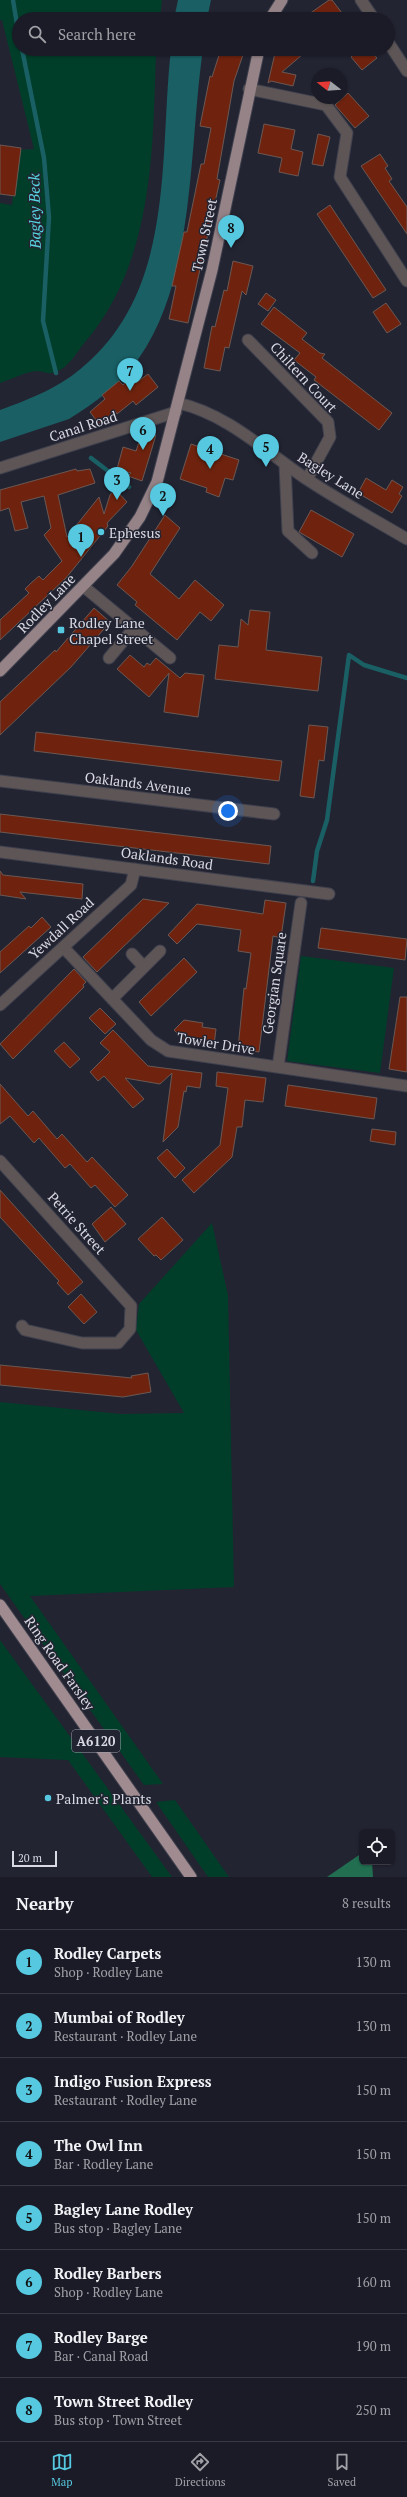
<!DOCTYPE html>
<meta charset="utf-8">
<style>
body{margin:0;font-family:"PT Serif",serif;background:#272832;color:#f1f3f6}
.controls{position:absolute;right:12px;bottom:12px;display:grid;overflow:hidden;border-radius:6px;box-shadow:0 1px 3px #0004}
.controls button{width:36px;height:36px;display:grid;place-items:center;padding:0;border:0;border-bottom:1px solid #383943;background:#1a1b26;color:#f1f3f6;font:20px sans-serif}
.compass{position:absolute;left:311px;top:68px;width:36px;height:36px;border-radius:50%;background:#1a1b26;box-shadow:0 1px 3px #0004;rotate:287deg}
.scale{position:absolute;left:12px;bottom:10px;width:45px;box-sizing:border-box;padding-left:4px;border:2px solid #d8d9e3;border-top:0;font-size:11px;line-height:14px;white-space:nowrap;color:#d8d9e3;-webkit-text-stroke:3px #232432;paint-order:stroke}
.you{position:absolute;left:228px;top:811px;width:14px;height:14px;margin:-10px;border:3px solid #fff;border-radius:50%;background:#1a73e8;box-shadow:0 0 0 6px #1a73e833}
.badge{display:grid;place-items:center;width:26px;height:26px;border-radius:50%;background:#56c9e1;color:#111;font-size:13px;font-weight:700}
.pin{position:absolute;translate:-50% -33px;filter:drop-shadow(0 1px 2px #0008)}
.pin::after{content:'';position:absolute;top:21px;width:14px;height:12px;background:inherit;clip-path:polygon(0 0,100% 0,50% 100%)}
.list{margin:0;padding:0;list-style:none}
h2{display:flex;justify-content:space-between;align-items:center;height:52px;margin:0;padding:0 16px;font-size:17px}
h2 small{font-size:13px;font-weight:400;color:#9fa1a7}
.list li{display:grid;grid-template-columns:26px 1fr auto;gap:12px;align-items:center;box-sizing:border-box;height:64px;padding:0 16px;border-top:1px solid #383943}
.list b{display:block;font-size:15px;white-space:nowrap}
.list p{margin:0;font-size:13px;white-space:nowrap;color:#9fa1a7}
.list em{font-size:13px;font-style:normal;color:#9fa1a7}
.icon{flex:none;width:22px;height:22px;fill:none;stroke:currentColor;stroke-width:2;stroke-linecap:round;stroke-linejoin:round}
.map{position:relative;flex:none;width:407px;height:1877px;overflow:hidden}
.search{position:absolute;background:#1a1b26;box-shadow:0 1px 3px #0004;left:12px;right:12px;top:12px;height:44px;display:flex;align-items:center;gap:10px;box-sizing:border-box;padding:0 14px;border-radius:22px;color:#9fa1a7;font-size:15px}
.sheet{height:564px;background:#1a1b26}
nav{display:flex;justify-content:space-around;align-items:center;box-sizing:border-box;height:56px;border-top:1px solid #383943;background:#1a1b26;font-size:11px;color:#9fa1a7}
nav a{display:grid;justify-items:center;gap:2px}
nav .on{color:#56c9e1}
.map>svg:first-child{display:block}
.green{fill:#003e29}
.forest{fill:#216e50}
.water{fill:#195f64}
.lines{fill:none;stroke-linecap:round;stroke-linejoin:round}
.stream{stroke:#195f64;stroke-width:4.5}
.building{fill:#6f230e;stroke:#6b5853}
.minor-casing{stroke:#40414e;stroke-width:13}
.tertiary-casing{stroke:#40414e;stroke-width:13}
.primary-casing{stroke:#40414e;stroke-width:13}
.trunk-casing{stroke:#40414e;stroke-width:13}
.minor{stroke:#5d5556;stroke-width:11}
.tertiary{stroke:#5d5556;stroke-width:11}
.primary{stroke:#958387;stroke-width:11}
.trunk{stroke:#a08c90;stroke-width:11}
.poi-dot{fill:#56c9e1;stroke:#232432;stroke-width:1.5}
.labels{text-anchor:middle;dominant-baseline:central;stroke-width:3;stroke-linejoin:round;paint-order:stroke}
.shield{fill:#232432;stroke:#a2a3ae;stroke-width:1}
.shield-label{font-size:13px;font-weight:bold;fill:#d8d9e3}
.street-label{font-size:14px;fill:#d8d9e3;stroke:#232432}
.poi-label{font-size:14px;fill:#d8d9e3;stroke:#232432;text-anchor:start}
.water-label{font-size:15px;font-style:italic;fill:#56d7e2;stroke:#232432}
</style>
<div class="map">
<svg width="407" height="1877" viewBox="0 0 407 1877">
<rect width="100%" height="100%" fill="#232432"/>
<path class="green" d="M 0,0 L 162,0 L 160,19 L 19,19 L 19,49 L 156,49 C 153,149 154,260 86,341 C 79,349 70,365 60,370 C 48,376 48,372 37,371 C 27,371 10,380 0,383 L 0,203 L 12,205 L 18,150 L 34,149 L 2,20 L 0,20 Z
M 301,956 L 394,968 L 380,1073 L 287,1061 Z
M 212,1223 L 228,1295 L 234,1587 L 30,1596 L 163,1784 L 144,1785 L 0,1584 L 0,1402 L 121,1414 L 184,1413 L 136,1330 L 139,1304 Z
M 0,1640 L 172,1877 L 152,1877 L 68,1760 L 0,1757 Z
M 175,1800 L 229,1877 L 208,1877 L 156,1802 Z"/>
<path class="forest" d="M 362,1853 L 362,1862 L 372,1862 L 373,1877 L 327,1877 Z"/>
<path class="water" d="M 178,0 L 211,0 L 207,19 L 174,19 Z
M 171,49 L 203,49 C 189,144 196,277 139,358 C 122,383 95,403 69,419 L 0,442 L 0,410 C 30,399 61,387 85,365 C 176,287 159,155 171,49 Z"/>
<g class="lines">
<path class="stream" d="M 13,0 L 19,37
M 22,49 L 44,158 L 49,217 L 43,321 L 56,373
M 91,458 L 129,487
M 313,881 L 317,851 L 327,820 L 349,655 L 364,665 L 407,678"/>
</g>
<path class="building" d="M 329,0 L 332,0 L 342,13 L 333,19 L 302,19 Z
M 221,49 L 245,49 L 234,81 L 217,179 L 220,180 L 188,323 L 169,319 L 176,286 L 172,286 L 184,232 L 187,232 L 201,164 L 204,164 L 211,128 L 200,126 L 210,76 L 212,77 Z
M 276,49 L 309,49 L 282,72 L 296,75 L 293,86 L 271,81 L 268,83 Z
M 361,49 L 369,49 L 377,58 L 362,70 L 351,57 Z
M 348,93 L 369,116 L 355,128 L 335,105 Z
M 264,124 L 295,130 L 291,149 L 303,152 L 298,176 L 279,172 L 282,158 L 258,153 Z
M 318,134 L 330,137 L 323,166 L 312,164 Z
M 0,145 L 21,148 L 15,196 L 0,194 Z
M 380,154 L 388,166 L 385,168 L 392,179 L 389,181 L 407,207 L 407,234 L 361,166 Z
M 330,205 L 386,290 L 373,298 L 317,214 Z
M 233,261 L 253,266 L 246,295 L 242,291 L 229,348 L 225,347 L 220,371 L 204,368 L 212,326 L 215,327 L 224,290 L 227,291 Z
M 266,293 L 276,300 L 268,311 L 258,304 Z
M 386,303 L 401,324 L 387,333 L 373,312 Z
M 274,307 L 307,333 L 302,339 L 320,353 L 325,354 L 322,358 L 392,413 L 379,430 L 314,380 L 316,377 L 294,360 L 300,353 L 261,324 Z
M 148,374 L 158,387 L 136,405 L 133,401 L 117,414 L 115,411 L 99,424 L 90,412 L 105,399 L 102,395 L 119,381 L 123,385 L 132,377 L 136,383 Z
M 156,435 L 142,481 L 128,476 L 131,473 L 117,469 L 123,447 L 136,451 L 139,442 Z
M 191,444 L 239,460 L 233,480 L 225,478 L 219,497 L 206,492 L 207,488 L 180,479 Z
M 76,469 L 77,471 L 90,469 L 95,483 L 58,495 L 67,537 L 99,497 L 104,514 L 110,495 L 115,489 L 127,502 L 107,523 L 108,526 L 66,578 L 0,640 L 0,620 L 29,593 L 25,589 L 30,584 L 39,576 L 43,580 L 62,561 L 44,535 L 51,528 L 44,496 L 21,502 L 28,528 L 15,531 L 9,508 L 0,511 L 0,490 Z
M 366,478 L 386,490 L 392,480 L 403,487 L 399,494 L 402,496 L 392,513 L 358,493 Z
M 311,510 L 354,534 L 342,557 L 299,532 Z
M 165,515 L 180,528 L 150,574 L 179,599 L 195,580 L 224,605 L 211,621 L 200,612 L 177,640 L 135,605 L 137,602 L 117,585 L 132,566 Z
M 94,608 L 110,622 L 71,667 L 0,735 L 0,702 L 55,650 L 56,652 Z
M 250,610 L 270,612 L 266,650 L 322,657 L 318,691 L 215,679 L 219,645 L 238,647 L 241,619 L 248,625 Z
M 130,655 L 144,667 L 147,663 L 150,665 L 156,658 L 180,678 L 185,673 L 204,675 L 198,717 L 164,712 L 169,673 L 149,697 L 117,669 Z
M 309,725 L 328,727 L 324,761 L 319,760 L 314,798 L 300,796 Z
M 36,732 L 282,761 L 279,781 L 34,751 Z
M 0,814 L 271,846 L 269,864 L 0,832 Z
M 0,871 L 3,875 L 83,884 L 82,899 L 20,892 L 26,899 L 0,895 Z
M 143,899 L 169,903 L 97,972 L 83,957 Z
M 265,900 L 286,903 L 281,938 L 273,936 L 259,1052 L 238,1049 L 244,988 L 246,989 L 251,953 L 238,951 L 241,930 L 197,924 L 177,944 L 168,935 L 197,904 L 263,914 Z
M 42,917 L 51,927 L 0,973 L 0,952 L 29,926 L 31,928 Z
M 321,928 L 407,939 L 405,960 L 318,948 Z
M 184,958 L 197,972 L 151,1016 L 139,1002 Z
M 74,969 L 86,982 L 83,985 L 84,987 L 13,1059 L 0,1044 Z
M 400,997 L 407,997 L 407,1072 L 389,1069 Z
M 100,1008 L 116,1024 L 105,1034 L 89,1018 Z
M 184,1020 L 203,1023 L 202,1027 L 216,1029 L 214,1045 L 185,1041 L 174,1030 Z
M 113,1030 L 148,1066 L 202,1073 L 200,1088 L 187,1086 L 186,1092 L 184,1091 L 178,1127 L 163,1142 L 172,1073 L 160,1084 L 125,1078 L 144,1099 L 133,1108 L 104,1076 L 98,1081 L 90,1072 L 110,1052 L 100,1043 Z
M 64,1042 L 80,1059 L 70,1068 L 54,1051 Z
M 217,1072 L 266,1078 L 263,1102 L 245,1100 L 242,1127 L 237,1127 L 232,1157 L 194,1193 L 182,1180 L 220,1145 L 228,1088 L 216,1086 Z
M 0,1084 L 28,1116 L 33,1111 L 57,1139 L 62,1134 L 87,1162 L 92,1157 L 128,1195 L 115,1207 L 95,1185 L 91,1188 L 70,1164 L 65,1168 L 39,1138 L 34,1143 L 10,1116 L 0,1124 Z
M 288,1085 L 377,1098 L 374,1119 L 285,1106 Z
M 372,1129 L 396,1132 L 395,1145 L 370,1141 Z
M 167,1149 L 185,1168 L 175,1178 L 157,1158 Z
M 0,1190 L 83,1282 L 68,1295 L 57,1283 L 59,1281 L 0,1217 Z
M 111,1207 L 126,1224 L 105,1242 L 92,1224 Z
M 162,1217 L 183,1240 L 161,1260 L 156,1255 L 154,1256 L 138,1239 Z
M 81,1294 L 97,1312 L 84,1324 L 68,1307 Z
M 0,1365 L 132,1378 L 131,1376 L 148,1373 L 151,1392 L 123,1397 L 0,1385 Z"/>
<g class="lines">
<g class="minor-casing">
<path id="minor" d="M 361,0 L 374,19
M 388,42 L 407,71
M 249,89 L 326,105 L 347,133 L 340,177 L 407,281
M 248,340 L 328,422 L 330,437 L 307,479
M 285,465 L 288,531 L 312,553
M 0,468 L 176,412
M 83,586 L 170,658
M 109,658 L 134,628
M 0,781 L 274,814
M 0,852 L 329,894
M 63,947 L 151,1040 L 168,1051 L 407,1086
M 132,954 L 144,967
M 112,999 L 160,951
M 0,1005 L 131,885 L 135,869
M 278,1067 L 301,903
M 0,1161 L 131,1306 L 130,1329 L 118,1343 L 82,1343 L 25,1330 L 22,1326"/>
</g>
<g class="tertiary-casing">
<path id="tertiary" d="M 178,403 C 227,414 265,451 305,478 C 338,500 373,519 407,539"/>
</g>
<g class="primary-casing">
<path id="primary" d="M 270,19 L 282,0
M 0,671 L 114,554 L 140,517 L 157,482 L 212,270 L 259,49"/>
</g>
<g class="trunk-casing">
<path id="trunk" d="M 0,1605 L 191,1877"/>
</g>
<use href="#minor" class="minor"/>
<use href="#tertiary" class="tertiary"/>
<use href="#primary" class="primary"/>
<use href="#trunk" class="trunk"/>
</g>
<g class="poi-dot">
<circle cx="101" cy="532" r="4"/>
<rect x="57" y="626" width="8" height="8" rx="2"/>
<circle cx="48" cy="1798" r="4"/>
</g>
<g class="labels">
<rect class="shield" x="72" y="1730" width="48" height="22" rx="3"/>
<g class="shield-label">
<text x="96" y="1741">A6120</text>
</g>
<g class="street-label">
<text transform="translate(204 235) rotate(-78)">Town Street</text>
<text transform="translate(304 377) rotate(47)">Chiltern Court</text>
<text transform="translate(83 426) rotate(-18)">Canal Road</text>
<text transform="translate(331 475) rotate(32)">Bagley Lane</text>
<text transform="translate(46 603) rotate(-46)">Rodley Lane</text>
<text transform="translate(138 783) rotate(7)">Oaklands Avenue</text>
<text transform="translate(167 858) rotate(8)">Oaklands Road</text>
<text transform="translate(61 928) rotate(-43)">Yewdall Road</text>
<text transform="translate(274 983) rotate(-82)">Georgian Square</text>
<text transform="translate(216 1043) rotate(9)">Towler Drive</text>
<text transform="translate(77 1223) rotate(48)">Petrie Street</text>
<text transform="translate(60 1663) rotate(55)">Ring Road Farsley</text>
</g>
<g class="poi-label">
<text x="109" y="532">Ephesus</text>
<text x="69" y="622">Rodley Lane<tspan x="69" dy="16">Chapel Street</tspan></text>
<text x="56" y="1798">Palmer's Plants</text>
</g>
<g class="water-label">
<text transform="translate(34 211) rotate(-91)">Bagley Beck</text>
</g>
</g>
</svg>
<div class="controls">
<button><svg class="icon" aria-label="locate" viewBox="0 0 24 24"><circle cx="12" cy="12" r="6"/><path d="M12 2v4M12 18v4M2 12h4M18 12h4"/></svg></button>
</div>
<svg class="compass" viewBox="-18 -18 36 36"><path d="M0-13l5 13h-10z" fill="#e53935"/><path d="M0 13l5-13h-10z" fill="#9fa1a7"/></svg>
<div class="scale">20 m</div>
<div class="you"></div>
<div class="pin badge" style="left:81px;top:557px">1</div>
<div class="pin badge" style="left:163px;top:516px">2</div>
<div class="pin badge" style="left:117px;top:500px">3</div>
<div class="pin badge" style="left:210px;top:469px">4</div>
<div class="pin badge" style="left:266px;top:467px">5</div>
<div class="pin badge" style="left:143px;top:450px">6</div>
<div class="pin badge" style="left:130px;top:391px">7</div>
<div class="pin badge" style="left:231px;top:248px">8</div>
<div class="search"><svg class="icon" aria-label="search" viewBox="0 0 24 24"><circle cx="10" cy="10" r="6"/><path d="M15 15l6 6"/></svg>Search here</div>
</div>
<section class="sheet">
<h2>Nearby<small>8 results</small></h2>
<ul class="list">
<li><span class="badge">1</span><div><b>Rodley Carpets</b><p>Shop · Rodley Lane</p></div><em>130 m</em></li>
<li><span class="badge">2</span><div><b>Mumbai of Rodley</b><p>Restaurant · Rodley Lane</p></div><em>130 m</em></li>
<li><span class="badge">3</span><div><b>Indigo Fusion Express</b><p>Restaurant · Rodley Lane</p></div><em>150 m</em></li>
<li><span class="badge">4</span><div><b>The Owl Inn</b><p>Bar · Rodley Lane</p></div><em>150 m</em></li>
<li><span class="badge">5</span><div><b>Bagley Lane Rodley</b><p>Bus stop · Bagley Lane</p></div><em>150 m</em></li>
<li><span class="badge">6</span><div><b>Rodley Barbers</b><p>Shop · Rodley Lane</p></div><em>160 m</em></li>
<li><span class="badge">7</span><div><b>Rodley Barge</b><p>Bar · Canal Road</p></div><em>190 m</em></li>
<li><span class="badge">8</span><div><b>Town Street Rodley</b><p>Bus stop · Town Street</p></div><em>250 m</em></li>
</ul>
</section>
<nav>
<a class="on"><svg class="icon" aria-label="map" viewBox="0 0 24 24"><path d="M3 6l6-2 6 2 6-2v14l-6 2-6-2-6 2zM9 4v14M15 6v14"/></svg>Map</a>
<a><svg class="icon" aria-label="directions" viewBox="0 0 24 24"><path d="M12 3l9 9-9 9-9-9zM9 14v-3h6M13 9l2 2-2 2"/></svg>Directions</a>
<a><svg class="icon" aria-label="saved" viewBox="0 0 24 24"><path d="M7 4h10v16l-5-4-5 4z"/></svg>Saved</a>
</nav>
